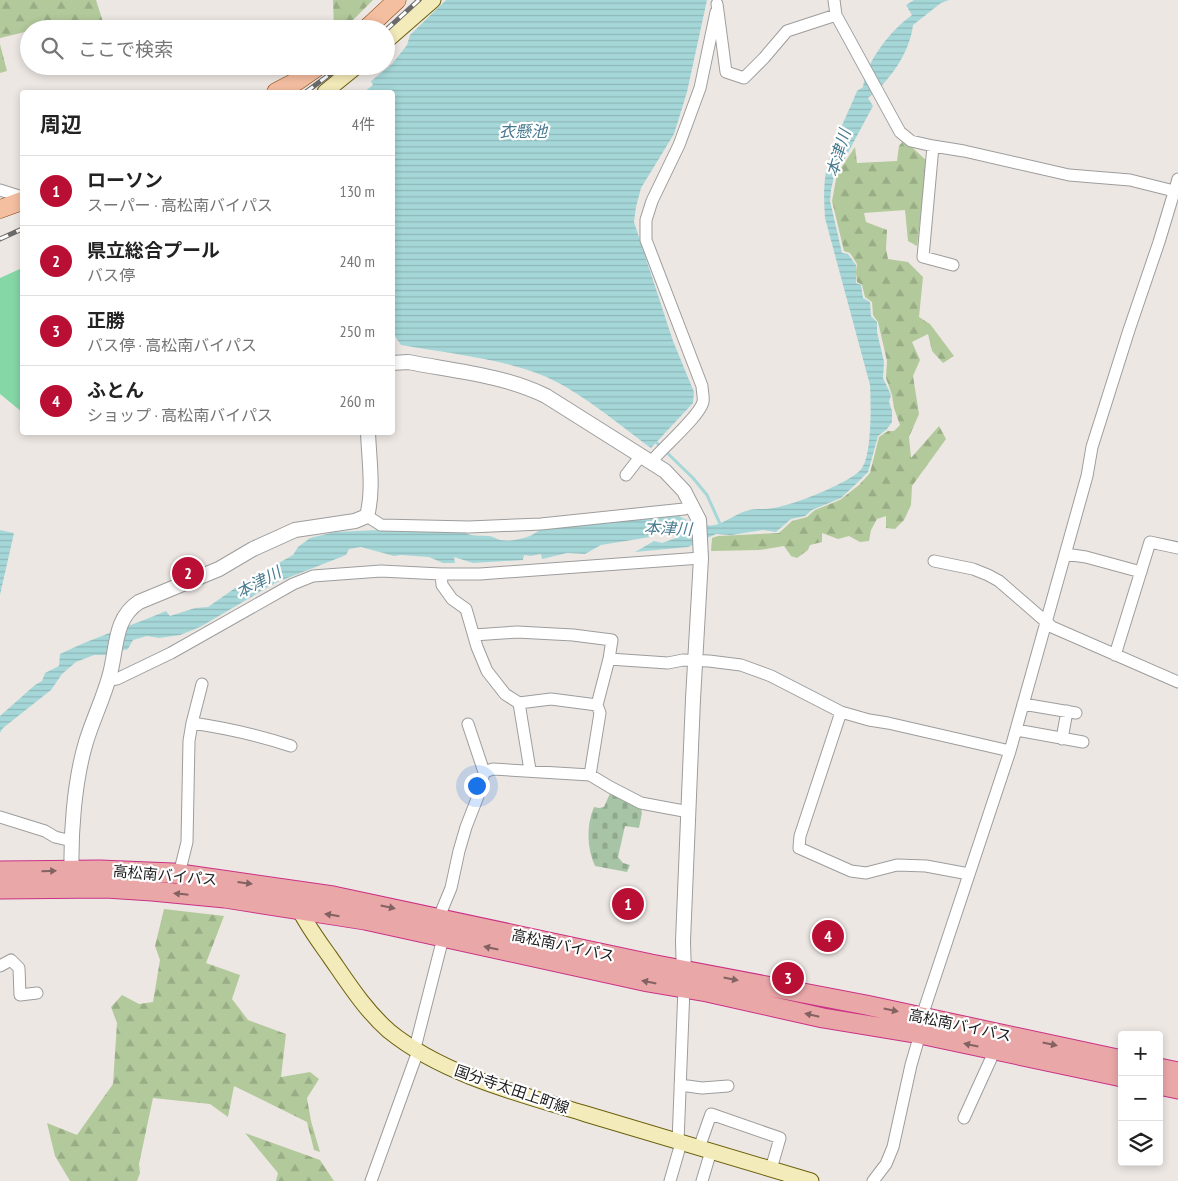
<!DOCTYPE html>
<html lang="ja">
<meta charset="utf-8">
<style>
body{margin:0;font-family:"PT Sans Narrow","Noto Sans JP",sans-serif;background:#f6f6f6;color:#222}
.controls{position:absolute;right:15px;bottom:15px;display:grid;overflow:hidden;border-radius:5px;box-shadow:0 2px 8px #0003}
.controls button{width:45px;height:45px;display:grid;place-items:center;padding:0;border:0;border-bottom:1px solid #e0e0e0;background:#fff;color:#222;font:25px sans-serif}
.you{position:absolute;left:476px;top:785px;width:18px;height:18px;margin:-12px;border:4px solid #fff;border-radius:50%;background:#1a73e8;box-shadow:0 0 0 8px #1a73e833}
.badge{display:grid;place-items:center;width:32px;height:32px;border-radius:50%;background:#ba0f34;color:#fff;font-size:16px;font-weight:700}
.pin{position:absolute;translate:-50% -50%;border:2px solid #fff;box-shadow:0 1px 5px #0006}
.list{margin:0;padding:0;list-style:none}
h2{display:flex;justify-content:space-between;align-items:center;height:65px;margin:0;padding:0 20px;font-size:21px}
h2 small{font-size:16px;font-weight:400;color:#767676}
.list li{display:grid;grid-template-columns:32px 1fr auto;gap:15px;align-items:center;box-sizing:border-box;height:70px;padding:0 20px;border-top:1px solid #e0e0e0}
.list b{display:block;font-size:19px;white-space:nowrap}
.list p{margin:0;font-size:16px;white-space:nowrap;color:#767676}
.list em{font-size:16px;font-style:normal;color:#767676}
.icon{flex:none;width:28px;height:28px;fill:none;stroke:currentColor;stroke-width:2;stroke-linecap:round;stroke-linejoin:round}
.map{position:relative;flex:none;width:1178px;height:1181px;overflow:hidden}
.search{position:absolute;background:#fff;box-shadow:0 2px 8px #0003;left:20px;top:20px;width:375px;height:55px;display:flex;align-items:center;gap:12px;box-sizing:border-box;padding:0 18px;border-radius:28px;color:#767676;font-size:19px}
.panel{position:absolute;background:#fff;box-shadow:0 2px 8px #0003;left:20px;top:90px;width:375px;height:345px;border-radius:5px}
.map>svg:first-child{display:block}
.forest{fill:url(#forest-firs)}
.cemetery{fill:url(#cemetery-stones)}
.pitch{fill:#86d7a6}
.water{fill:url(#water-rules)}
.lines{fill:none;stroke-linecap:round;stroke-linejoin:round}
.stream{stroke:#a6d7d8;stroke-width:3}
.minor-casing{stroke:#9d9d9d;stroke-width:13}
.tertiary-casing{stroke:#9d9d9d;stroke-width:16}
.secondary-casing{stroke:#6a600d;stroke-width:17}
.primary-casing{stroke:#8a450b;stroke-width:19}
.trunk-casing{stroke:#ca3186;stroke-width:21}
.minor{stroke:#fff;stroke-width:11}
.tertiary{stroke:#fff;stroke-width:14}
.secondary{stroke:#f4ebba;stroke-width:15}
.primary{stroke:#f4bea1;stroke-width:18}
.trunk{stroke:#eaa7a8;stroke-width:19}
.rail-casing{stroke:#6a6a6a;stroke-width:5}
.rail{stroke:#fff;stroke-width:3;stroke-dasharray:9;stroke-linecap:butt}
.oneway{fill:#836262}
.labels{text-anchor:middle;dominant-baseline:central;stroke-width:4.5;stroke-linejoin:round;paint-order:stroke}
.street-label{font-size:15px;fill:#1c1c1c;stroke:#fff}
.water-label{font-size:16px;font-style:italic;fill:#477a8e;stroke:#fff}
</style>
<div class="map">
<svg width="1178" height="1181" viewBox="0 0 1178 1181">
<defs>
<pattern id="forest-firs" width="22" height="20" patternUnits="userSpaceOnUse" patternTransform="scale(1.25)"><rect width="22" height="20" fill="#b2c99b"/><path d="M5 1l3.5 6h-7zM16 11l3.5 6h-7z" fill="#98ac85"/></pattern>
<pattern id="cemetery-stones" width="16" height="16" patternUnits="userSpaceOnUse" patternTransform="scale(1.25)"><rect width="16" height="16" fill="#a8c4a6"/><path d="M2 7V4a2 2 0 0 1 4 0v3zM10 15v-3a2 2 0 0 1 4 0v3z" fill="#90a88e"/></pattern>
<pattern id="water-rules" width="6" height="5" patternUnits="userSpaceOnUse" patternTransform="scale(1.25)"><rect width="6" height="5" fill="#a6d7d8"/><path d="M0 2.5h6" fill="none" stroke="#8eb8b9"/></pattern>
</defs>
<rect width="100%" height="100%" fill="#ede7e3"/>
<path class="forest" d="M 0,0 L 96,0 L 103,22 L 72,21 L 40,29 L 29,29 L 29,31 L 0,38 Z
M 333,0 L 373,0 L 344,29 L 334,29 Z
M 0,44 L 7,71 L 0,73 Z
M 904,140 L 927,161 L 917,246 L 908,241 L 905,210 L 864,213 L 866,222 L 887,230 L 886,249 L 888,259 L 908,262 L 923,277 L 919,317 L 930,324 L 954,356 L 943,363 L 932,351 L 928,334 L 912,342 L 920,360 L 913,376 L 919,414 L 909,437 L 911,458 L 939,426 L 946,439 L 912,486 L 911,505 L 904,520 L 895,529 L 886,528 L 886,516 L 877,519 L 871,530 L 869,541 L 860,542 L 849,536 L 838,539 L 822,533 L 822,542 L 810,545 L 808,550 L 797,558 L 791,556 L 784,546 L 760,550 L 711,551 L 712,538 L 718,536 L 779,533 L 792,521 L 807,517 L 815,510 L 840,500 L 859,485 L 870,473 L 879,437 L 888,431 L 894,431 L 900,425 L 894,408 L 892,395 L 886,378 L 887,361 L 878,322 L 873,315 L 872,302 L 865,297 L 862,285 L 857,282 L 856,272 L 857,264 L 850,253 L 844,251 L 832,201 L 837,174 L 855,147 L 857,163 L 897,161 L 899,146 Z
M 164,909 L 224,916 L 206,963 L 240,975 L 232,999 L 248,1020 L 286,1034 L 281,1077 L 310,1072 L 319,1079 L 307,1098 L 311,1121 L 320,1152 L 314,1150 L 307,1122 L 234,1086 L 228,1117 L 210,1104 L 153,1098 L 139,1164 L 140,1173 L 137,1181 L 70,1181 L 55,1156 L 47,1123 L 77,1135 L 113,1084 L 117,1023 L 111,1007 L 122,995 L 139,1004 L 153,1002 L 160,960 L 155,946 Z
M 245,1133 L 320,1160 L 334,1181 L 276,1181 L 278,1173 Z"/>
<path class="cemetery" d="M 611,791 L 640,806 L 642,813 L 639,828 L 625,826 L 618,857 L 623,863 L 630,865 L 627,872 L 595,866 C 587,849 586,825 594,807 L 599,808 L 604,807 Z"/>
<path class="pitch" d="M 22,268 L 22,412 L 0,394 L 0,278 Z"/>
<path class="water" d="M 446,0 L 707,0 L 687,92 L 674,134 L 641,188 L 636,207 L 634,222 L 673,341 L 694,392 L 693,403 L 651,448 C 618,424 578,389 539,374 C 497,358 446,353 401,345 L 393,333 L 392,92 L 364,92 L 373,85 L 371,81 L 392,64 L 407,45 L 410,35 Z
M 914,0 L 949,0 L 941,3 L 913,25 C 910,52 890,81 868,98 L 873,106 L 844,160 L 835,172 L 831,190 L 830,201 L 842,253 L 848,254 L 856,265 L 856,283 L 861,285 L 863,298 L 870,302 L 871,316 L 877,322 L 877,332 L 884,362 L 883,378 L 891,395 L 889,402 L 892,411 L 892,422 L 887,429 L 878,436 L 868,472 L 858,482 L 841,498 L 812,510 L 805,516 L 791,519 L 776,532 L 763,530 L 731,535 L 716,534 L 688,547 L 635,552 L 654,541 L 662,543 L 679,537 L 660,532 L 650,537 L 601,545 L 585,554 L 567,553 L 542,559 L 541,554 L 531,556 L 524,555 L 523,560 L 473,563 L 454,557 L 455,563 L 443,563 L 429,557 L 401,555 L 394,556 L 361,547 L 349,549 L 346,555 L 275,583 L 200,627 L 180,635 L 159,638 L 147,636 L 133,640 L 128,649 L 105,655 L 94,655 L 76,662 L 62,674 L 51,690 L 3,728 L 0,733 L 0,716 L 35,685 L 42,681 L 45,673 L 59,666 L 60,654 C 94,637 131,626 166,611 L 170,616 L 195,608 L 208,607 L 238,586 L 293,555 L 298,547 L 310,538 L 335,532 L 378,530 L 465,533 C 474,537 479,535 489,536 C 493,536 496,539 500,540 C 513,542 532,538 542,528 L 679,516 C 687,521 706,527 715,525 C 726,522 736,514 746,511 C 755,508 764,510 773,508 C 791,506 853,482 862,468 C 872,454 871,403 870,385 L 825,218 C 824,201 823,184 827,167 C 833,141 847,116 857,91 L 863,87 C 867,60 890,31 912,15 L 906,5 Z
M 0,530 L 14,533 L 0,595 Z"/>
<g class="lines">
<path class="stream" d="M 657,443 L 693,478 L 707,495 L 721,526"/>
<g class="minor-casing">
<path id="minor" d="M 834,0 L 836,15
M 717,4 L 726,72 L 744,78 L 764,58 L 787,31 L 836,15 L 900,132 L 911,141 L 933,146 L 964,151 L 1069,175 L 1130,180 L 1174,191 L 1178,190
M 933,146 L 923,257 L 953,265
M 0,190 L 22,197
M 651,462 C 663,447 699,417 703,402 C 704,397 702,391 702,386 L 646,240 L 646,220 L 652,201 L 679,145 L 700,88 L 716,12
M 626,475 L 640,457
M 367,516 L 381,525 L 469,527 L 541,524 L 684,509 L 693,506
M 1065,554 L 1086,557 L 1141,572
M 934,561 L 973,569 L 988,575 L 999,581 L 1052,627 L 1178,682
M 441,574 L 442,585 L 452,599 L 466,609 L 477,647 L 487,671 L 505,694 L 519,703 L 530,770
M 474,635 L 517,632 L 573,635 L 612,640 L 609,659
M 1115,655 L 1150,542 L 1178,548
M 108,681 L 117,679 L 171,653 L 293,584 L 313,576 L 381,571 L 441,574 L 480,574 L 701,558
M 519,703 L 551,699 L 597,705
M 1023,704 L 1076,713
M 841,712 L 800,836 L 799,848 L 851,871 L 866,873 L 897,865 L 926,866 L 969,874
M 192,723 C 226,728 258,735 291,746
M 468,724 L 484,772
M 1016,730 L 1083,742
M 1062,739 L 1067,711
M 590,775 L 600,713 L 597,705 L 609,659 L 668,663 L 683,660 L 709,661 L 741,665 L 771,676 L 841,712 L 869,720 L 888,723 L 1010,751
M 0,817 L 45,831 L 55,837 L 72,841
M 179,874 L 187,842 L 189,741 L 192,723 L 202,684
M 439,917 L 451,888 L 459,851 L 466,827 L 480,791 L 484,772 L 493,769 L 590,775 L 610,787 L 641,803 L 689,812
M 0,966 L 11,960 L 19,968 L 20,995 L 37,993
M 922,1016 L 1010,751 L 1087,476 L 1092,447 L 1129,330 L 1159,242 L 1178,179
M 415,1048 L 443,938
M 680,1085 L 702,1088 L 728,1086
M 964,1118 L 995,1050
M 678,1142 L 684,988
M 699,1148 L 711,1114 L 780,1138 L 771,1169
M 371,1181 L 418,1051
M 670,1181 L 681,1143
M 702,1181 L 711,1151
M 873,1181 L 886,1164 L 893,1147 L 911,1065 L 920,1034"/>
</g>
<g class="tertiary-casing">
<path id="tertiary" d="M 392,363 L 408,362 C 455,371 503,375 546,396 L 665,471 L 684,491 L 699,520 L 701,558 L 693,699 L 683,941 L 684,977
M 72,879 C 70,838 74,782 86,742 C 93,719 104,697 110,674 C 117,648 114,618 139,602 L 219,569 L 253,549 L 295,530 L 355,521 L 367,516 C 374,490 369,460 368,432"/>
</g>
<g class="secondary-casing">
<path id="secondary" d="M 386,41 L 433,0
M 325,92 L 357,66
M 296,903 C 305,923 318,940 330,957 C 348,983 365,1010 389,1031 C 443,1075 520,1094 586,1114 C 661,1137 736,1159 811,1181"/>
</g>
<g class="primary-casing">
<path id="primary" d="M 366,29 L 397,0
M 276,92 L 299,80 L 319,66
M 0,209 L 22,201"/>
</g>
<g class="trunk-casing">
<path id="trunk" d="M 0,871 L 100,870 L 173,873 L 333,896 L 651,964 L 866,1005 L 1122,1060
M 0,889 L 106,888 L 152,891 L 225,898 L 365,920 L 648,982 L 707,992 L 823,1018 L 920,1034 L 1122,1077
M 1159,1068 L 1178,1072
M 1159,1085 L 1178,1089"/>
</g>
<use href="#minor" class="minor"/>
<use href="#tertiary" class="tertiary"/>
<use href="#secondary" class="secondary"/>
<use href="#primary" class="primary"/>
<use href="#trunk" class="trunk"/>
<g class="rail-casing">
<path id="rail" d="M 386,30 L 419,0
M 306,92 L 341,66
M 0,239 L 22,229"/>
</g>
<use href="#rail" class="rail"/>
</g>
<defs><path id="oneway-solid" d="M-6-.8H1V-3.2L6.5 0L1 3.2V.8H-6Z" transform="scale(1.25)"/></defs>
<g class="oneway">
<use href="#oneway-solid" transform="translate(49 871) rotate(-1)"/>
<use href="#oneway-solid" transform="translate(245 883) rotate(7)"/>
<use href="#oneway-solid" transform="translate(181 894) rotate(-174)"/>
<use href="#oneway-solid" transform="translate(388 907) rotate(12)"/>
<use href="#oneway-solid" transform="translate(332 915) rotate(-171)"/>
<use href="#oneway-solid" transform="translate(491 948) rotate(-168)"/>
<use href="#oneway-solid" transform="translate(731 979) rotate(11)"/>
<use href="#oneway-solid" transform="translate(649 982) rotate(-169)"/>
<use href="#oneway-solid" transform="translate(891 1010) rotate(12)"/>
<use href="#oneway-solid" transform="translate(812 1015) rotate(-167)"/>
<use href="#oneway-solid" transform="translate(1050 1044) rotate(12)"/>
<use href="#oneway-solid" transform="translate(971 1045) rotate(-168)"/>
</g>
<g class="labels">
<g class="street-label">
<text transform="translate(165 875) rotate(5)">高松南バイパス</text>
<text transform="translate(563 945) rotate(12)">高松南バイパス</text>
<text transform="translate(960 1025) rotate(12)">高松南バイパス</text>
<text transform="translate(512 1089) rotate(19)">国分寺太田上町線</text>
</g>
<g class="water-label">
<text x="523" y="131">衣懸池</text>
<text transform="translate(838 153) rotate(-73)">本津川</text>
<text transform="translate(668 528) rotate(2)">本津川</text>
<text transform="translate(258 582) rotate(-28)">本津川</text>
</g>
</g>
</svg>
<div class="controls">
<button>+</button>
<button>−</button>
<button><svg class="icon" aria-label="layers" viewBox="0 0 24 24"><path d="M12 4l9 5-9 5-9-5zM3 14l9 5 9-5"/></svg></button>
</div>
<div class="you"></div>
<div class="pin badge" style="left:628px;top:904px">1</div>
<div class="pin badge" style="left:188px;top:573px">2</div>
<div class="pin badge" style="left:788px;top:978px">3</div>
<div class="pin badge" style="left:828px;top:936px">4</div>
<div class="search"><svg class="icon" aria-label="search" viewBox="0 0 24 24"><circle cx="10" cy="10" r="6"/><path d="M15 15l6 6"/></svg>ここで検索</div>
<section class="panel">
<h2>周辺<small>4件</small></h2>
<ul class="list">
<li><span class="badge">1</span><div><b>ローソン</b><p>スーパー · 高松南バイパス</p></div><em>130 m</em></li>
<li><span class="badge">2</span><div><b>県立総合プール</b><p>バス停</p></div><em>240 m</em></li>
<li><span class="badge">3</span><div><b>正勝</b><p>バス停 · 高松南バイパス</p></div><em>250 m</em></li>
<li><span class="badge">4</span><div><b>ふとん</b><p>ショップ · 高松南バイパス</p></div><em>260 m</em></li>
</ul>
</section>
</div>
